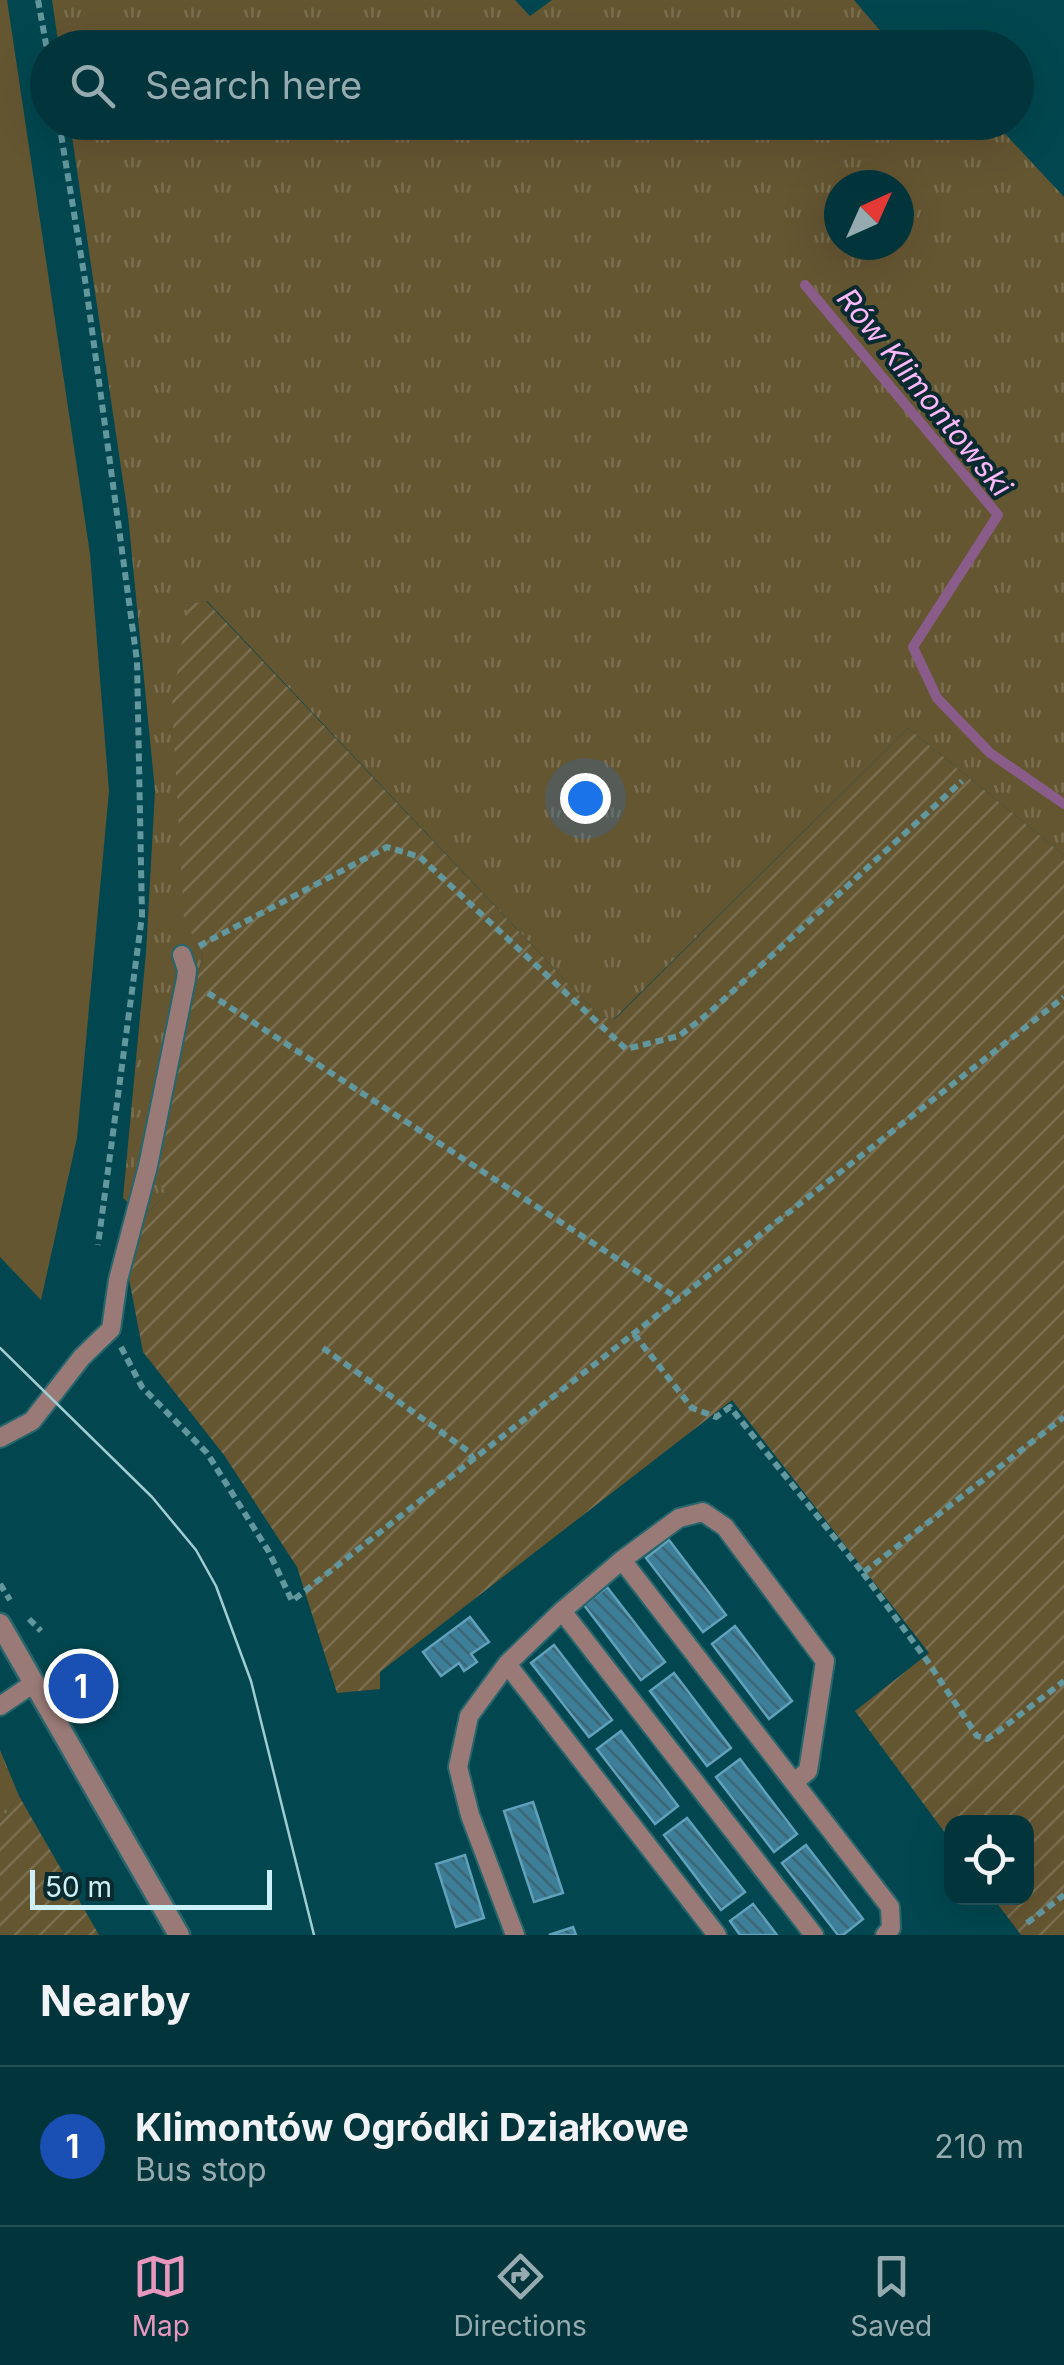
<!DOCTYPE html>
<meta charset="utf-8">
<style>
body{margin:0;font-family:Inter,sans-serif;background:#104046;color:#f1f3f6}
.controls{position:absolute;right:30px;bottom:30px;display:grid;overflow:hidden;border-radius:20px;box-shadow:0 10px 40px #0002}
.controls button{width:90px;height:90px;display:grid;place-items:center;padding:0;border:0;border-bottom:2px solid #235055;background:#02353b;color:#f1f3f6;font:50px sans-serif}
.compass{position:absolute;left:824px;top:170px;width:90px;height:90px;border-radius:50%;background:#02353b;box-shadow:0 10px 40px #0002;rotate:45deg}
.scale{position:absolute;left:30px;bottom:25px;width:242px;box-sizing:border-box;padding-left:10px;border:5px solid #cdf1f7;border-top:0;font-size:28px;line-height:35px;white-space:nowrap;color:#cdf1f7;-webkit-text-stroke:8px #092b2f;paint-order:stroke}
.you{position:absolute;left:585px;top:798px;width:35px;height:35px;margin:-25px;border:8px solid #fff;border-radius:50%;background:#1a73e8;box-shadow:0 0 0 15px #1a73e833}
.badge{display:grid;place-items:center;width:65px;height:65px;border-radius:50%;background:#e797bd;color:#fff;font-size:32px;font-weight:700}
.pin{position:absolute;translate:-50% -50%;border:5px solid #fff;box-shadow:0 2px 10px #0006}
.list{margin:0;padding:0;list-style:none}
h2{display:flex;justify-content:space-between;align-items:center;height:130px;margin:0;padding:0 40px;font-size:42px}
h2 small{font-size:32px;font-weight:400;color:#96abaf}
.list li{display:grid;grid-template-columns:65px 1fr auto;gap:30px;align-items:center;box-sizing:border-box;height:160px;padding:0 40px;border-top:2px solid #235055}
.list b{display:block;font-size:38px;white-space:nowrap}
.list p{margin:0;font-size:32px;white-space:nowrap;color:#96abaf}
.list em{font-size:32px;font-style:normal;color:#96abaf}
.icon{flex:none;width:55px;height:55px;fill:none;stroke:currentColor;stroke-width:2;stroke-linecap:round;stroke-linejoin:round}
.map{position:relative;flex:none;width:1064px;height:1935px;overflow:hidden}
.search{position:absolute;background:#02353b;box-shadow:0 10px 40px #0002;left:30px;right:30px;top:30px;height:110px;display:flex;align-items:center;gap:25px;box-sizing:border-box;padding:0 35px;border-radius:55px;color:#96abaf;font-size:38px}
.sheet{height:290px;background:#02353b}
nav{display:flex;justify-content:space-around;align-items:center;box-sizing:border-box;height:140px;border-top:2px solid #235055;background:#02353b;font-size:28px;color:#96abaf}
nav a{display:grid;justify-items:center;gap:5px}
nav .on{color:#e797bd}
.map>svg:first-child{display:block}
.grass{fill:url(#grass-tufts);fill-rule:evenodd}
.park{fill:#655632}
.garden{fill:url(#garden-furrows)}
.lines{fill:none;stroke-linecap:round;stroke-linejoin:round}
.stream{stroke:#895c89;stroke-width:10}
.building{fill:url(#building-back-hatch);stroke:#61a1bc;stroke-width:2.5}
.service-casing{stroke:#27666d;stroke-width:22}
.tertiary-casing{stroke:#27666d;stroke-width:25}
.path{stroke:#62979e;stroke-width:6;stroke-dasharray:8 5;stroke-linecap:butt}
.service{stroke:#997a76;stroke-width:18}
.tertiary{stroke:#997a76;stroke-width:20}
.tram{stroke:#a0ccd2;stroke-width:2.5}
.labels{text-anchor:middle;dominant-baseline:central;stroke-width:8;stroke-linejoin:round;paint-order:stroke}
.water-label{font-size:30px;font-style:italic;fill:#fdb8fb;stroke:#092b2f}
</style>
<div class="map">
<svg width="1064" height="1935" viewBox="0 0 1064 1935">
<defs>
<pattern id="grass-tufts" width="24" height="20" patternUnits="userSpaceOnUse" patternTransform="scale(2.5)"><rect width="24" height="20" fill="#655632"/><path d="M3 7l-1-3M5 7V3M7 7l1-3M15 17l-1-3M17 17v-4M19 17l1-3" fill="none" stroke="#7a6f50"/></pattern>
<pattern id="garden-furrows" width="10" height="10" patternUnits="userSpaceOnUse" patternTransform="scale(2.5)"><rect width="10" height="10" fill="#655632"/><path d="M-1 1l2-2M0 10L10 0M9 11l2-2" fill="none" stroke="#7a6f50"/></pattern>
<pattern id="building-back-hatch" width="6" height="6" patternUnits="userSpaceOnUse" patternTransform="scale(2.5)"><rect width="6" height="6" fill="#3d7e98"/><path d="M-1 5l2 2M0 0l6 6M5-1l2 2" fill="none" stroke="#3d6675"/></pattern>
</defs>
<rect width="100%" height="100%" fill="#02474f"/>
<path class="grass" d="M 52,0 L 515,0 L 530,16 L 552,0 L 854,0 L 894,47 L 59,47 Z
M 70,123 L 995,123 L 1064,197 L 1064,855 L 908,728 L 614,1019 L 600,1017 L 207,601 L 188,604 L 184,919 L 203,953 L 157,1178 L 168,1193 L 143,1216 L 123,1198 L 146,953 L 155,791 L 128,515 ZM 839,185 L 899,185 L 899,245 L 839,245 Z
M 0,1750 L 19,1796 L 0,1822 Z"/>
<path class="park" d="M 0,0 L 7,0 L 90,554 L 109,791 L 77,1138 L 41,1300 L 0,1257 Z"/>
<path class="garden" d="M 206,601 L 600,1017 L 615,1019 L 908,728 L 1064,855 L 1064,1935 L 1021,1935 L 993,1898 L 1026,1898 L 1026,1822 L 952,1822 L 951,1841 L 855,1711 L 929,1653 L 732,1400 L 380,1672 L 380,1689 L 337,1693 L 297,1567 L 224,1455 L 143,1352 L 129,1279 L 143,1216 L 168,1193 L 156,1178 L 203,953 L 184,920 L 172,704 L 188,604 Z
M 19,1796 L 99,1935 L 0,1935 L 0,1822 Z"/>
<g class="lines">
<path class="stream" d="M 805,285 L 998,515 L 913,647 L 937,698 L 990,753 L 1064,804"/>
</g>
<path class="building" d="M 669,1540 L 726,1615 L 703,1632 L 646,1558 Z
M 607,1587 L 665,1662 L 641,1680 L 584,1605 Z
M 470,1617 L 489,1642 L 471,1654 L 477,1662 L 464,1671 L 459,1663 L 441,1676 L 423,1652 Z
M 735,1626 L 792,1701 L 769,1719 L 712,1644 Z
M 554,1645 L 612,1720 L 589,1737 L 531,1663 Z
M 674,1673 L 731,1748 L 707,1766 L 650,1691 Z
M 621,1731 L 678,1806 L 655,1824 L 597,1749 Z
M 740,1759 L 797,1834 L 774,1852 L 716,1777 Z
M 533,1802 L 563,1893 L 534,1902 L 504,1811 Z
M 687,1818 L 745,1892 L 721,1910 L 664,1835 Z
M 806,1845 L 863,1919 L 843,1935 L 838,1935 L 782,1863 Z
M 465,1855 L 484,1918 L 456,1927 L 436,1864 Z
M 753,1904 L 777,1935 L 740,1935 L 730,1921 Z
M 573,1927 L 576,1935 L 549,1935 Z"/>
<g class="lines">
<g class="service-casing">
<path id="service" d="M 0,1438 L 32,1421 L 82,1357 L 111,1329 L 118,1280 L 148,1166 L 186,979 L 187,970 L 182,955
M 622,1560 L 890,1907 L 891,1928 L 885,1935
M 562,1611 L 814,1935
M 507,1664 L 717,1935
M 0,1706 L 34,1683
M 515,1935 L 470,1815 L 458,1767 L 469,1716 L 507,1664 L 562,1611 L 622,1560 L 679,1518 L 703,1512 L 725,1527 L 825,1661 L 808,1771 L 794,1782"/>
</g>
<g class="tertiary-casing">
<path id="tertiary" d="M 0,1624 L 179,1935"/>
</g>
<path class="path" d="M 38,0 L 48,55
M 59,122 L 86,286 L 137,661 L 142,916 L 98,1245
M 199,946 L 387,847 L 420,857 L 626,1049 L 679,1036 L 709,1013 L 962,781
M 208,993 L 679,1299
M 634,1334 L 692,1408 L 716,1417 L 730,1407 L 863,1573 L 1064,1417
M 121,1347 L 142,1387 L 207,1453 L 269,1552 L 292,1601 L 1064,997
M 323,1348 L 468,1451 L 474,1460
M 863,1573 L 928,1662 L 977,1736 L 987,1739 L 996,1733 L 1064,1681
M 0,1584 L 10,1600
M 29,1619 L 41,1631
M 1027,1923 L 1064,1895"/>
<use href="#service" class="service"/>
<use href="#tertiary" class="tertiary"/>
<path class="tram" d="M 0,1348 L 152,1497 L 196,1550 L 216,1586 L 251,1681 L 314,1935"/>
</g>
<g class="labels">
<g class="water-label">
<text transform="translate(925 392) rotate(51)">Rów Klimontowski</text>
</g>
</g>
</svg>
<div class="controls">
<button><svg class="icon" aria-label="locate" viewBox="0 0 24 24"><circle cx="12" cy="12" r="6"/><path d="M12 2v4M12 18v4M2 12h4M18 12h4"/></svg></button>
</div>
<svg class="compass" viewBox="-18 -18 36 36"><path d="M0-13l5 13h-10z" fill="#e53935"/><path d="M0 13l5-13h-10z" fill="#96abaf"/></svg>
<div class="scale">50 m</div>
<div class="you"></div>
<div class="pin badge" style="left:81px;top:1686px;background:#1a4fb4">1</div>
<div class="search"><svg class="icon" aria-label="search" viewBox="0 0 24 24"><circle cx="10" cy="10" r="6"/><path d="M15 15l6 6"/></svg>Search here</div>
</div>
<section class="sheet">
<h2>Nearby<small></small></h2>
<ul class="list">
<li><span class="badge" style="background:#1a4fb4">1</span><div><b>Klimontów Ogródki Działkowe</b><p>Bus stop</p></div><em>210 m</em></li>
</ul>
</section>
<nav>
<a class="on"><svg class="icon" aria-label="map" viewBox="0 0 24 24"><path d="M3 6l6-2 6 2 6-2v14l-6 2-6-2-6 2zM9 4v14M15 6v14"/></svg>Map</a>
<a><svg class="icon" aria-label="directions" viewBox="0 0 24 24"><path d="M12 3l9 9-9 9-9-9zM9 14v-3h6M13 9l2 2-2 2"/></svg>Directions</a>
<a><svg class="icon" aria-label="saved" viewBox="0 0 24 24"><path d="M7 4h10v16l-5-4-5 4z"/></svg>Saved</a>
</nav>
